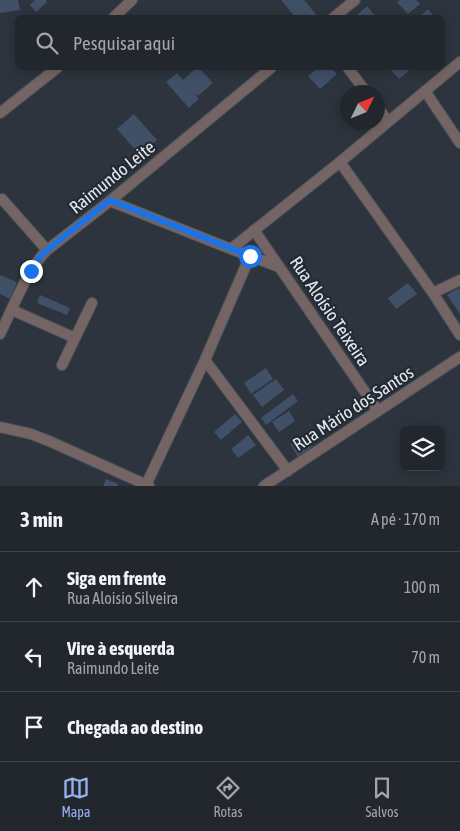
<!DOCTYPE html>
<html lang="pt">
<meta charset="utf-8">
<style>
body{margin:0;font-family:"Asap Condensed",sans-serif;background:#2a2f36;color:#f1f3f6}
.controls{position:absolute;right:15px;bottom:15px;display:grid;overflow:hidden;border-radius:8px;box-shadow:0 2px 12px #0003}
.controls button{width:45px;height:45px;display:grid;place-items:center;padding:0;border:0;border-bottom:1px solid #3f444a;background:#22272e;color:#f1f3f6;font:25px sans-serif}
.compass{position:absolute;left:340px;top:85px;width:45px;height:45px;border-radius:50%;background:#22272e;box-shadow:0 2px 12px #0003;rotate:47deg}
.stop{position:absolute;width:15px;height:15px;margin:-11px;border:4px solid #1a73e8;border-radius:50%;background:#fff}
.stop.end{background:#1a73e8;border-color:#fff;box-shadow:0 1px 5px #0008}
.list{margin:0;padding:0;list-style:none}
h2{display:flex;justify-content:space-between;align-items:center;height:65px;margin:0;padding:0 20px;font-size:21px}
h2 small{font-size:16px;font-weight:400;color:#a2a5aa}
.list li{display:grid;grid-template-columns:32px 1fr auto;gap:15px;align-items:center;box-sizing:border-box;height:70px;padding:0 20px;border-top:1px solid #3f444a}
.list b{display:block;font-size:19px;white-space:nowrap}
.list p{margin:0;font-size:16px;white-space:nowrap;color:#a2a5aa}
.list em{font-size:16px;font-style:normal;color:#a2a5aa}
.icon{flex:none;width:28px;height:28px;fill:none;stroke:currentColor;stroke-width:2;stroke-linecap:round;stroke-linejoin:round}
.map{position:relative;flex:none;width:460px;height:486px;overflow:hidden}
.search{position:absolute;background:#22272e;box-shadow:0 2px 12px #0003;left:15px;right:15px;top:15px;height:55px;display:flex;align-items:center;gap:12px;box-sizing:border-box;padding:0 18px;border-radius:8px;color:#a2a5aa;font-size:19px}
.sheet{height:275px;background:#22272e}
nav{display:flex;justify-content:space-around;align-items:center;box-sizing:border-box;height:70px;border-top:1px solid #3f444a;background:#22272e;font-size:14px;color:#a2a5aa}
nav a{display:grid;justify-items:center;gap:2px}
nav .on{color:#95b2f1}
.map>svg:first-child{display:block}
.building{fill:#3f5067}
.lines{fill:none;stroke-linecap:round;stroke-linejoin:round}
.minor-casing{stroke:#4a5159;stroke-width:12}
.minor{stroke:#746564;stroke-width:10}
.route{stroke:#1a73e8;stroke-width:6}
.labels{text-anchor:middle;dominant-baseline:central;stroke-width:4.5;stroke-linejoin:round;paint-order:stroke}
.street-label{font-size:18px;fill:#e4e8ee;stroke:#232a33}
</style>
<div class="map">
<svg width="460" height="486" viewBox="0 0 460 486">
<rect width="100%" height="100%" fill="#2d343d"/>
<path class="building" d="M 0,0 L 18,0 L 20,10 L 0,13 Z
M 35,0 L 46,0 L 47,2 L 36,12 L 30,5 Z
M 281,0 L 304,0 L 319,18 L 296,18 Z
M 400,0 L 416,0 L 420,4 L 408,14 L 397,2 Z
M 367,6 L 377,18 L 354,18 Z
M 428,9 L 435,18 L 418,18 Z
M 196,68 L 199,68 L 213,83 L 198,96 L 193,92 L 199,99 L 189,108 L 166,82 L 177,73 L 183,80 Z
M 318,68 L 331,68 L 337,74 L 320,89 L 308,76 Z
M 389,68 L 412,68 L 399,79 Z
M 134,114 L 157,140 L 140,155 L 117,129 Z
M 0,275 L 17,282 L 10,299 L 0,294 Z
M 408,283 L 417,294 L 396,309 L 388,298 Z
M 458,288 L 460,290 L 460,314 L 447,295 Z
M 40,295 L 70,308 L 67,315 L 37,303 Z
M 266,368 L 273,379 L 251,394 L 244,383 Z
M 276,379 L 284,390 L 262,407 L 253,395 Z
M 293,394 L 298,401 L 266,425 L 261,418 Z
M 289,411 L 295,421 L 279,432 L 272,422 Z
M 235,414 L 242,422 L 221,440 L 214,432 Z
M 305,434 L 313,446 L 298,457 L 290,444 Z
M 248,435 L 256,445 L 238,458 L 231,449 Z
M 106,479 L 118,484 L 118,486 L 103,486 Z"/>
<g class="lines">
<g class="minor-casing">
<path id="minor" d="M 113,18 L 132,0
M 333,18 L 355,0
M 348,68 L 366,92
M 425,91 L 460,143
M 378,107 L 388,122
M 0,113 L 57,68
M 340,162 L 433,293 L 460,335
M 2,199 L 47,250
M 110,201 L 231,249 L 279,267
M 254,230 L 378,411
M 231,249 L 340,162 L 460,62
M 433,293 L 460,280
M 12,310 L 75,338
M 0,334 C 13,308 27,270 47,250 L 110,201 L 271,68
M 205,360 L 288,471
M 62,365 L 92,303
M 0,427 L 31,434 L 49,441 L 149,486
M 146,485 L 205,360 L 250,256
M 264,486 L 460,357"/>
</g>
<use href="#minor" class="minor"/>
</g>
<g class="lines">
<path class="route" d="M 31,271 L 40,257 L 47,250 L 110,200 L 250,256"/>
</g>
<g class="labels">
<g class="street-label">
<text transform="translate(112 177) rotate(-39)">Raimundo Leite</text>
<text transform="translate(330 311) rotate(56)">Rua Aloísio Teixeira</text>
<text transform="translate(353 408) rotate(-33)">Rua Mário dos Santos</text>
</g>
</g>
</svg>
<div class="controls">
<button><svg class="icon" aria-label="layers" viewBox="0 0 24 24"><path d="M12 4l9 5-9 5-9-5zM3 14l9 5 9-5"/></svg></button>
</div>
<svg class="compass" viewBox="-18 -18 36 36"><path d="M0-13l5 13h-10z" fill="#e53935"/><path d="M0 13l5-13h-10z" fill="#a2a5aa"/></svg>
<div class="stop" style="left:250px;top:256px"></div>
<div class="stop end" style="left:31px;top:271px"></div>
<div class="search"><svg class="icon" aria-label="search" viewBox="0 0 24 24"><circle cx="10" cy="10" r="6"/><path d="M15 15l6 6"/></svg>Pesquisar aqui</div>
</div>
<section class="sheet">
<h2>3 min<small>A pé · 170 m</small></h2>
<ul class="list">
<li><svg class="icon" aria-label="ahead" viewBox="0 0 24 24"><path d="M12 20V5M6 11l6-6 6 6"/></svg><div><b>Siga em frente</b><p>Rua Aloisio Silveira</p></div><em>100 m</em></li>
<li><svg class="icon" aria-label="left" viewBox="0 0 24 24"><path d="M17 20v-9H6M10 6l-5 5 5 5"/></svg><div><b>Vire à esquerda</b><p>Raimundo Leite</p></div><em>70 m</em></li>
<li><svg class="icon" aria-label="arrive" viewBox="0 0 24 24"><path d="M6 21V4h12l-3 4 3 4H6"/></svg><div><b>Chegada ao destino</b></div></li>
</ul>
</section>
<nav>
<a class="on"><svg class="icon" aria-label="map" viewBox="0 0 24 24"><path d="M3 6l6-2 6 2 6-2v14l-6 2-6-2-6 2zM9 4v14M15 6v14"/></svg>Mapa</a>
<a><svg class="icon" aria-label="directions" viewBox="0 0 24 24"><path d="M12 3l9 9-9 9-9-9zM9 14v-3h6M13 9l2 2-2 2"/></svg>Rotas</a>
<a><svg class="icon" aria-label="saved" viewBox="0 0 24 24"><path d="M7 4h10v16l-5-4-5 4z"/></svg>Salvos</a>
</nav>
